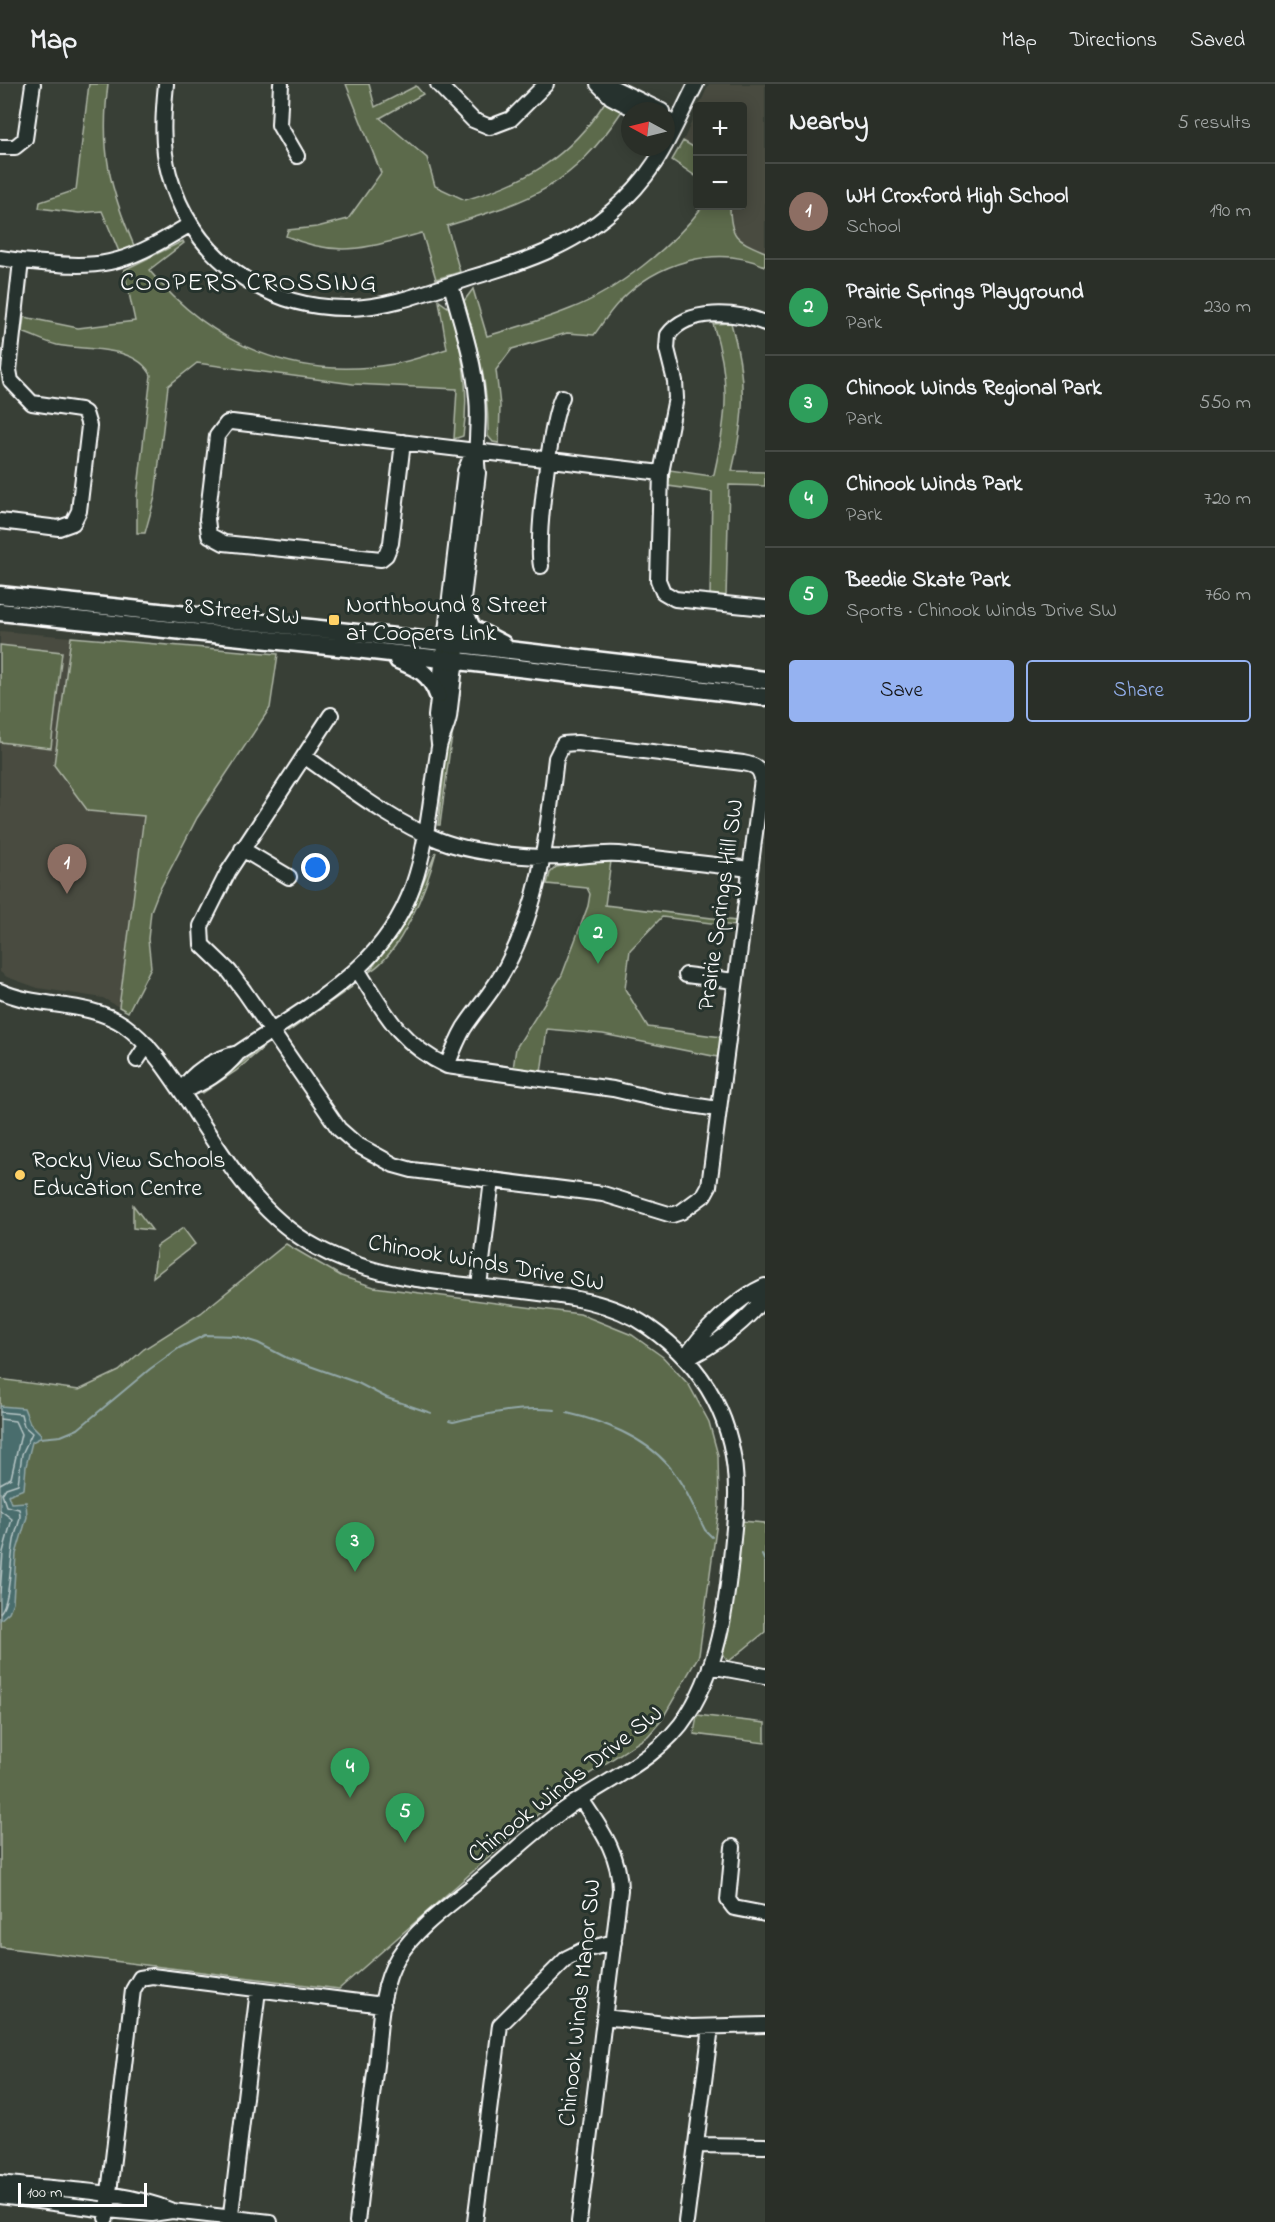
<!DOCTYPE html>
<meta charset="utf-8">
<style>
body{margin:0;font-family:"Indie Flower",sans-serif;background:#323730;color:#f1f3f6}
.controls{position:absolute;right:18px;top:18px;display:grid;overflow:hidden;border-radius:6px;box-shadow:0 3px 15px #0003}
.controls button{width:54px;height:54px;display:grid;place-items:center;padding:0;border:0;border-bottom:2px solid #464a45;background:#2a2f28;color:#f1f3f6;font:30px sans-serif}
.compass{position:absolute;left:621px;top:18px;width:54px;height:54px;border-radius:50%;background:#2a2f28;box-shadow:0 3px 15px #0003;rotate:277deg}
.scale{position:absolute;left:18px;bottom:15px;width:129px;box-sizing:border-box;padding-left:6px;border:3px solid #fff;border-top:0;font-size:16px;line-height:21px;white-space:nowrap;color:#fff;-webkit-text-stroke:4px #26332d;paint-order:stroke}
.you{position:absolute;left:316px;top:784px;width:21px;height:21px;margin:-15px;border:4px solid #fff;border-radius:50%;background:#1a73e8;box-shadow:0 0 0 9px #1a73e833}
.badge{display:grid;place-items:center;width:39px;height:39px;border-radius:50%;background:#95b2f1;color:#fff;font-size:20px;font-weight:700}
.pin{position:absolute;translate:-50% -50px;filter:drop-shadow(0 2px 3px #0008)}
.pin::after{content:'';position:absolute;top:32px;width:21px;height:18px;background:inherit;clip-path:polygon(0 0,100% 0,50% 100%)}
.list{margin:0;padding:0;list-style:none}
h2{display:flex;justify-content:space-between;align-items:center;height:78px;margin:0;padding:0 24px;font-size:26px}
h2 small{font-size:20px;font-weight:400;color:#a5a9a8}
.list li{display:grid;grid-template-columns:39px 1fr auto;gap:18px;align-items:center;box-sizing:border-box;height:96px;padding:0 24px;border-top:2px solid #464a45}
.list b{display:block;font-size:22px;white-space:nowrap}
.list p{margin:0;font-size:20px;white-space:nowrap;color:#a5a9a8}
.list em{font-size:20px;font-style:normal;color:#a5a9a8}
.actions{display:flex;gap:12px;padding:18px 24px}
.actions a{flex:1;padding:14px 0;border:2px solid #95b2f1;border-radius:6px;text-align:center;font-size:21px;color:#95b2f1}
.actions .main{background:#95b2f1;color:#111}
.map{position:relative;flex:none;width:765px;height:2138px;overflow:hidden}
header{display:flex;align-items:center;gap:36px;box-sizing:border-box;height:84px;padding:0 30px;background:#2a2f28;border-bottom:2px solid #464a45}
header strong{font-size:28px}
nav{display:flex;gap:33px;margin-inline-start:auto;font-size:21px}
main{display:flex}
aside{flex:1;background:#2a2f28}
.map>svg:first-child{display:block}
.built{fill:#494c40}
.green{fill:#5c6b4c;stroke:#aeb5a6;stroke-width:1.5}
.water{fill:#496d6d;stroke:#92a7a7;stroke-width:1.5}
.lines{fill:none;stroke-linecap:round;stroke-linejoin:round}
.shore{stroke:#b6c5c5;stroke-width:1.5}
.stream{stroke:#92a7a7;stroke-width:2}
.minor-casing{stroke:#fff;stroke-width:18}
.major-casing{stroke:#fff;stroke-width:21}
.minor{stroke:#26332d;stroke-width:14}
.major{stroke:#26332d;stroke-width:16}
.poi-dot{fill:#ffd166;stroke:#26332d;stroke-width:2}
.labels{text-anchor:middle;dominant-baseline:central;stroke-width:6;stroke-linejoin:round;paint-order:stroke}
.poi-label{font-size:24px;fill:#fff;stroke:#26332d;text-anchor:start}
.street-label{font-size:24px;fill:#fff;stroke:#26332d}
.neighbourhood-label{font-size:26px;letter-spacing:1.5px;fill:#fff;stroke:#26332d}
</style>
<header>
<strong>Map</strong>
<nav><a>Map</a><a>Directions</a><a>Saved</a></nav>
</header>
<main>
<div class="map">
<svg width="765" height="2138" viewBox="0 0 765 2138">
<rect width="100%" height="100%" fill="#383f36"/>
<filter id="ink" filterUnits="userSpaceOnUse"><feTurbulence type="fractalNoise" baseFrequency=".0167" numOctaves="2"/><feDisplacementMap in="SourceGraphic" scale="12" xChannelSelector="R" yChannelSelector="G"/><feConvolveMatrix kernelMatrix="1 2 1 2 8 2 1 2 1" color-interpolation-filters="sRGB"/></filter>
<g filter="url(#ink)">
<path class="built" d="M 709,0 L 765,0 L 765,168 L 739,157 L 730,142 L 730,122 L 742,122 L 742,22 L 699,22 Z
M 697,26 L 697,65 L 683,57 Z
M 0,547 L 71,553 L 54,681 L 88,727 L 144,732 L 119,923 L 103,914 L 38,904 L 7,893 L 0,888 Z"/>
<path class="green" d="M 89,0 L 108,0 C 100,67 109,103 135,164 L 120,170 L 102,127 L 79,129 L 39,124 L 40,118 L 76,106 Z
M 346,0 L 369,0 L 375,23 L 416,2 L 423,10 L 380,34 L 427,74 L 435,102 L 465,116 C 528,97 569,74 605,18 L 622,27 C 571,104 531,116 447,142 L 460,188 L 436,195 L 422,149 C 370,163 338,175 286,152 L 288,146 L 317,143 L 348,135 L 381,89 Z
M 683,57 L 697,65 L 697,93 L 672,76 Z
M 703,122 L 730,122 C 730,154 737,156 765,168 L 765,182 C 716,160 656,179 620,217 C 610,227 602,240 594,251 L 567,249 L 512,265 L 496,286 L 500,322 L 499,359 L 493,358 L 488,352 C 489,302 478,265 464,217 L 473,205 L 487,252 C 515,244 543,236 570,225 C 617,207 673,162 703,122 Z
M 183,157 L 184,159 L 149,186 C 212,262 295,297 394,280 C 412,277 430,270 447,265 L 439,217 L 449,224 C 463,268 470,306 463,352 L 454,355 L 457,305 L 353,300 L 197,279 L 168,302 L 155,413 L 145,449 L 137,449 L 137,413 L 151,291 C 135,260 86,267 57,261 C 45,258 34,252 22,248 L 24,233 L 78,244 L 135,237 L 124,186 Z
M 731,239 C 747,294 745,332 732,387 L 765,388 L 765,402 L 729,401 L 726,514 L 710,512 L 712,408 L 668,402 L 670,386 L 711,392 L 714,390 C 727,333 731,296 713,240 Z
M 71,553 L 278,570 L 270,624 L 197,734 L 158,809 L 151,827 L 148,855 L 151,883 L 128,928 L 119,923 L 144,732 L 88,727 L 54,681 Z
M 0,561 L 62,568 L 51,664 L 0,658 Z
M 462,597 L 450,664 L 440,741 L 438,741 L 447,660 Z
M 436,768 C 427,803 401,870 369,888 L 409,832 Z
M 596,777 L 611,777 L 605,821 L 736,837 L 735,842 L 662,833 L 630,866 L 625,905 L 648,943 L 721,953 L 718,973 L 603,950 L 547,945 L 541,989 L 513,985 L 516,964 L 562,891 L 588,822 L 590,810 L 587,804 L 547,800 L 550,789 L 556,783 Z
M 352,903 L 288,948 L 287,947 L 345,906 Z
M 264,963 L 236,987 L 201,1010 L 260,965 Z
M 133,1121 L 152,1146 L 133,1144 Z
M 183,1144 L 195,1160 L 153,1193 L 157,1162 Z
M 286,1160 L 341,1192 L 374,1203 L 580,1230 L 632,1251 L 663,1273 L 689,1301 L 709,1338 L 718,1371 L 719,1423 L 699,1571 L 661,1637 L 648,1652 L 569,1703 L 339,1905 L 0,1863 L 0,1295 L 79,1306 L 119,1287 L 144,1265 L 201,1229 Z
M 741,1437 L 765,1439 L 765,1548 L 728,1578 L 723,1569 Z
M 697,1631 L 765,1639 L 765,1659 L 694,1650 Z"/>
<path class="water" d="M 0,1322 L 24,1324 L 30,1339 L 41,1350 L 40,1354 L 32,1358 L 26,1382 L 24,1405 L 8,1411 L 11,1419 L 26,1418 L 27,1433 L 16,1470 L 13,1518 L 9,1528 L 0,1536 Z"/>
<g class="lines">
<path class="shore" d="M 0,1328 L 21,1330 L 24,1342 L 32,1349 L 22,1370 L 18,1400 L 6,1404 L 2,1410 L 6,1422 L 19,1425 C 22,1435 17,1442 15,1452 C 10,1471 11,1518 0,1529
M 0,1335 L 15,1337 L 21,1350 L 11,1394 L 0,1400
M 0,1426 L 12,1435 L 3,1468 L 0,1509"/>
<path class="stream" d="M 567,1329 C 602,1337 644,1353 668,1381 C 684,1400 694,1424 705,1446 L 712,1453
M 449,1337 L 453,1338 C 487,1330 519,1322 555,1326
M 40,1354 L 61,1352 L 78,1345 L 150,1285 L 179,1264 L 205,1251 L 235,1252 L 258,1259 L 287,1274 L 358,1299 L 387,1314 L 431,1329
M 762,1471 L 765,1478"/>
<g class="minor-casing">
<path id="minor" d="M 166,0 C 163,30 161,61 169,90 C 192,173 265,226 351,224 C 391,223 432,206 470,194 C 521,179 571,163 612,127 C 658,88 670,51 696,0
M 281,0 L 279,41 L 297,72
M 438,0 L 473,36 L 490,43 L 511,35 L 546,0
M 598,0 L 611,13 L 638,27
M 606,0 L 662,27
M 666,36 L 668,36
M 0,63 L 15,63 L 25,55 L 33,0
M 0,174 L 21,177 L 9,286 L 11,297 L 32,319 L 80,326 L 85,329 L 89,342 L 79,427 L 73,439 L 59,444 L 0,437
M 21,177 C 103,185 118,184 189,141
M 765,239 C 737,228 688,223 668,251 L 667,265 L 675,297 L 676,314 L 661,389 L 658,496 L 663,508 L 675,515 L 765,524
M 403,358 L 391,459 L 386,471 L 381,475 L 224,459 L 209,451 L 207,435 L 217,352 L 227,339 L 232,338 L 661,389
M 541,482 C 536,454 550,339 562,313
M 331,631 L 228,788 L 201,842 L 202,861 L 229,887 L 244,907 L 339,1045 L 356,1060 L 394,1081 L 412,1086 L 603,1110 L 672,1131 L 681,1128 L 704,1111 L 709,1102 L 762,695 C 760,683 754,681 743,679 L 577,659 L 563,660 L 556,674 C 547,750 542,815 506,883 C 494,906 478,923 464,944 C 457,956 452,969 447,982
M 439,660 L 436,632 L 465,387 L 474,366
M 304,672 C 347,702 390,737 439,756 C 472,769 511,772 547,773 C 571,775 595,768 619,770 L 750,785
M 242,765 L 289,793
M 357,885 C 384,928 400,960 447,982 L 613,1005 L 665,1017 L 718,1025
M 686,891 L 735,897
M 0,907 C 39,925 87,916 124,941 C 152,961 170,991 189,1019 C 224,1074 258,1131 316,1163 C 380,1198 452,1199 523,1207 C 565,1212 611,1217 647,1242 C 714,1288 742,1353 735,1433 C 729,1498 724,1574 688,1630 C 660,1675 606,1696 564,1726 C 537,1745 512,1769 486,1791 C 457,1816 419,1840 398,1873 C 379,1904 380,1947 376,1981 C 369,2034 363,2086 357,2138
M 137,976 L 147,961
M 181,1007 C 205,1000 222,988 238,969 C 278,942 322,917 357,885 C 428,820 424,750 439,663 C 441,653 447,644 449,633 L 478,389 C 474,362 480,340 477,314 C 474,275 461,238 451,201
M 181,1007 C 194,986 214,975 238,969
M 479,1202 L 492,1096
M 685,1275 C 700,1249 737,1214 765,1202
M 685,1275 C 710,1265 753,1234 765,1210
M 710,1582 L 765,1592
M 733,1763 L 728,1816 L 734,1824 L 765,1830
M 604,1933 L 691,1943 L 765,1941
M 696,2061 L 765,2062
M 0,2099 C 55,2106 119,2105 170,2126
M 0,2112 L 107,2126 L 152,2130 L 172,2127 L 270,2138
M 106,2134 L 133,1906 L 140,1894 L 152,1892 L 383,1921
M 230,2138 L 258,1906
M 475,2138 L 500,1941 L 567,1874 L 581,1867 L 614,1858
M 579,2138 L 620,1806 C 620,1770 600,1744 581,1715
M 686,2138 L 711,1943"/>
</g>
<g class="major-casing">
<path id="major" d="M 0,511 L 433,557 L 765,596
M 462,522 L 472,544 L 503,560
M 0,528 L 347,564 L 765,613
M 398,576 C 418,584 430,589 438,611"/>
</g>
<use href="#minor" class="minor"/>
<use href="#major" class="major"/>
</g>
</g>
<g class="poi-dot">
<rect x="328" y="530" width="12" height="12" rx="3"/>
<circle cx="20" cy="1091" r="6"/>
</g>
<g class="labels">
<g class="poi-label">
<text x="346" y="522">Northbound 8 Street<tspan x="346" dy="28">at Coopers Link</tspan></text>
<text x="32" y="1077">Rocky View Schools<tspan x="32" dy="28">Education Centre</tspan></text>
</g>
<g class="street-label">
<text transform="translate(242 529) rotate(6)">8 Street SW</text>
<text transform="translate(722 821) rotate(-82)">Prairie Springs Hill SW</text>
<text transform="translate(486 1180) rotate(10)">Chinook Winds Drive SW</text>
<text transform="translate(566 1701) rotate(-38)">Chinook Winds Drive SW</text>
<text transform="translate(581 1919) rotate(-84)">Chinook Winds Manor SW</text>
</g>
<g class="neighbourhood-label">
<text x="249" y="200">COOPERS CROSSING</text>
</g>
</g>
</svg>
<div class="controls">
<button>+</button>
<button>−</button>
</div>
<svg class="compass" viewBox="-18 -18 36 36"><path d="M0-13l5 13h-10z" fill="#e53935"/><path d="M0 13l5-13h-10z" fill="#a5a9a8"/></svg>
<div class="scale">100 m</div>
<div class="you"></div>
<div class="pin badge" style="left:67px;top:810px;background:#8d6e63">1</div>
<div class="pin badge" style="left:598px;top:880px;background:#2e9e5b">2</div>
<div class="pin badge" style="left:355px;top:1488px;background:#2e9e5b">3</div>
<div class="pin badge" style="left:350px;top:1714px;background:#2e9e5b">4</div>
<div class="pin badge" style="left:405px;top:1759px;background:#2e9e5b">5</div>
</div>
<aside>
<h2>Nearby<small>5 results</small></h2>
<ul class="list">
<li><span class="badge" style="background:#8d6e63">1</span><div><b>WH Croxford High School</b><p>School</p></div><em>190 m</em></li>
<li><span class="badge" style="background:#2e9e5b">2</span><div><b>Prairie Springs Playground</b><p>Park</p></div><em>230 m</em></li>
<li><span class="badge" style="background:#2e9e5b">3</span><div><b>Chinook Winds Regional Park</b><p>Park</p></div><em>550 m</em></li>
<li><span class="badge" style="background:#2e9e5b">4</span><div><b>Chinook Winds Park</b><p>Park</p></div><em>720 m</em></li>
<li><span class="badge" style="background:#2e9e5b">5</span><div><b>Beedie Skate Park</b><p>Sports · Chinook Winds Drive SW</p></div><em>760 m</em></li>
</ul>
<div class="actions"><a class="main">Save</a><a>Share</a></div>
</aside>
</main>
